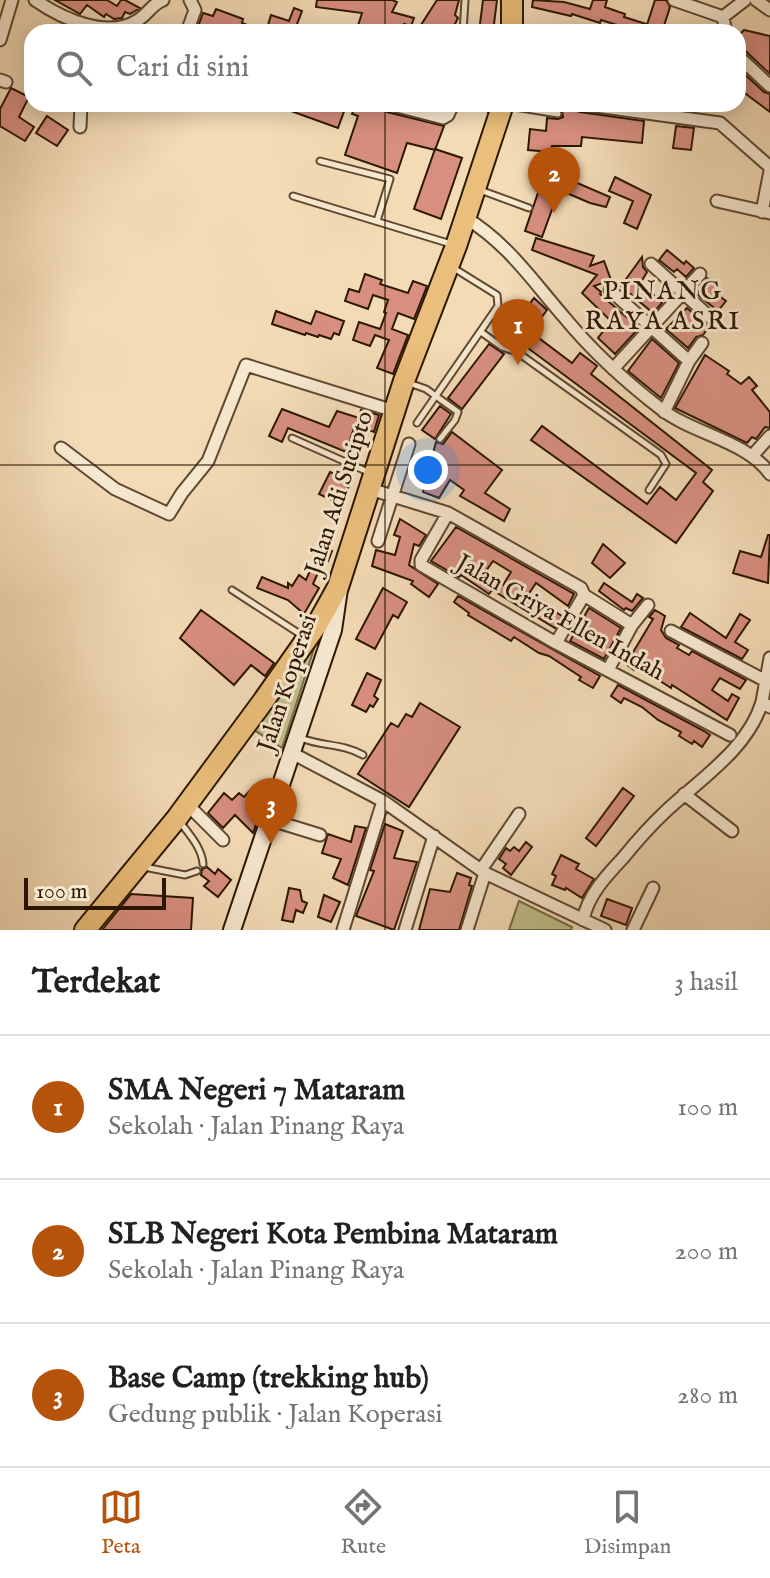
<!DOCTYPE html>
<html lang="id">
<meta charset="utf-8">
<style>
body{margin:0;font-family:"IM FELL English",serif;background:#f2f2f2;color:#202124}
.scale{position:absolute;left:24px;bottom:20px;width:142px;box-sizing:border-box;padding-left:8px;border:4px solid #2c1702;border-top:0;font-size:22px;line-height:28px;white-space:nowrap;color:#2c1702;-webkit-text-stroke:6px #f7e8d0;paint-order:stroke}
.you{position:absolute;left:428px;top:470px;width:28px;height:28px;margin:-20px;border:6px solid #fff;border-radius:50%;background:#1a73e8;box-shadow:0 0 0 12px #1a73e833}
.badge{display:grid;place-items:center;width:52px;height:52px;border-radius:50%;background:#b45309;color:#fff;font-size:26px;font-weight:700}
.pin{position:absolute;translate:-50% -66px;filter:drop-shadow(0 2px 4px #0008)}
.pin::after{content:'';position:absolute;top:42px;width:28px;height:24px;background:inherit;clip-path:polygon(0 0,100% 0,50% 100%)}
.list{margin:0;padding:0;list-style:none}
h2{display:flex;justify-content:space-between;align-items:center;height:104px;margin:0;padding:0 32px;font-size:34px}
h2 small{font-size:26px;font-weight:400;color:#757577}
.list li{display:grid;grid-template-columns:52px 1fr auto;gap:24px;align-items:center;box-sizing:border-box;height:144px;padding:0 32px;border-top:2px solid #e0e0e0}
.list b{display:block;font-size:30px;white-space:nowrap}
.list p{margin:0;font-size:26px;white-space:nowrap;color:#757577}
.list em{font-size:26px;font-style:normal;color:#757577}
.icon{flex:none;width:44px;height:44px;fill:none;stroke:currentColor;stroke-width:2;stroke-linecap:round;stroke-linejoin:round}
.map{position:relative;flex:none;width:770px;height:930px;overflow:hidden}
.search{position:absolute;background:#fff;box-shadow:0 4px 20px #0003;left:24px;right:24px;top:24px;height:88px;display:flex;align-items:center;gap:20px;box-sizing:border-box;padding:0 28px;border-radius:24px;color:#757577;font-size:30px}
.sheet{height:536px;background:#fff}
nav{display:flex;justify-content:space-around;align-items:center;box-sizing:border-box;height:112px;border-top:2px solid #e0e0e0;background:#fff;font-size:22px;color:#757577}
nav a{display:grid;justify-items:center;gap:4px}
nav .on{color:#b45309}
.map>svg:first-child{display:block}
.green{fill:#c0be8a;stroke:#766a46;stroke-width:2}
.building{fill:#d88f80;stroke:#2c1702;stroke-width:2;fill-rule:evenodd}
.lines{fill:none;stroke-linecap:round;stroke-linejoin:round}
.lane-casing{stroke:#5e482f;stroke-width:9}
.street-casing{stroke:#5e482f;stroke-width:15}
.secondary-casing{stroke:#2c1702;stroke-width:20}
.highway-casing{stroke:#2c1702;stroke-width:24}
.lane{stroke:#f7e8d0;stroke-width:5}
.street{stroke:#f7e8d0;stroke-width:11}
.secondary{stroke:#f7e8d0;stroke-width:16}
.highway{stroke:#eabe7b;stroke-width:20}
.grid{fill:none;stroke:#2c1702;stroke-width:2;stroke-opacity:0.55}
.labels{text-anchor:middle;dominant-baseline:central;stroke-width:6;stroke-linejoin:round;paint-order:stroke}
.street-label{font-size:24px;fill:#2c1702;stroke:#f7e8d0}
.neighbourhood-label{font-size:26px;letter-spacing:2px;fill:#2c1702;stroke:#f7e8d0}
</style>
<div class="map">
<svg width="770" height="930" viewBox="0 0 770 930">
<rect width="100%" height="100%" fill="#f3dbb6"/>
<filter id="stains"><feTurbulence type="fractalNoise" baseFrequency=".0025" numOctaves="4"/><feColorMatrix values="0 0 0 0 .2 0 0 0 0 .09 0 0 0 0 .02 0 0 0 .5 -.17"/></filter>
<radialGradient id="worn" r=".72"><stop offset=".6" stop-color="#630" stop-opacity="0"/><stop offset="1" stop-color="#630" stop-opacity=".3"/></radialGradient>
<path class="green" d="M 321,627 L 282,748 L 251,728 Z
M 519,901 L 572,927 L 571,930 L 509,930 Z"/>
<path class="building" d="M 55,0 L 107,0 L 117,6 L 121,0 L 125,0 L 140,8 L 130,14 L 125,12 L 122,18 L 114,19 L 106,14 L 104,17 L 87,5 L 80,14 Z
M 317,0 L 392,0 L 397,2 L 392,12 L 414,18 L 411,26 L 404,24 L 402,32 L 356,32 L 362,13 L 316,7 Z
M 437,0 L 459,0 L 455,15 L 458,18 L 451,32 L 434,32 L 421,25 Z
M 483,0 L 497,0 L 493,32 L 479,32 Z
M 533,0 L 564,2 L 590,9 L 593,0 L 607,0 L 605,7 L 625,14 L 624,17 L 646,24 L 644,32 L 639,32 L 601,20 L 600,23 L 572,14 L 571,16 L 532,7 Z
M 655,0 L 666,0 L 670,7 L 662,32 L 646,28 Z
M 294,8 L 302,11 L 294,32 L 196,32 L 203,13 L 213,16 L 216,9 L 243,19 L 242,23 L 266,32 L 271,15 L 289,21 Z
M 744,30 L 770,36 L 770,74 L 738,44 L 738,36 Z
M 738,68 L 764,92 L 770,94 L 770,112 L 738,88 Z
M 11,88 L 29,97 L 19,117 L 34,127 L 25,141 L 0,126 L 0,109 Z
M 291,104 L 341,104 L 346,106 L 338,128 L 288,110 Z
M 356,104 L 367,104 L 387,112 L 444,126 L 435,150 L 407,143 L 397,173 L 345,155 L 358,116 L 352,114 Z
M 561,106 L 580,112 L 644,121 L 642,143 L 582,137 L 581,146 L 552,146 L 551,152 L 528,150 L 530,129 L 546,131 L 547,118 L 558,119 L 563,117 Z
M 47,116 L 68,130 L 57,146 L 36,133 Z
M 676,126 L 694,128 L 691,150 L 673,148 Z
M 435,149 L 462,158 L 441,219 L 414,209 Z
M 561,176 L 610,197 L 606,207 L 590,203 L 555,188 Z
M 615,177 L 651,195 L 637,229 L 624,223 L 633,201 L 609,191 Z
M 541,184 L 559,190 L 542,237 L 525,231 Z
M 536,238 L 594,256 L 590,266 L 604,261 L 611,280 L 594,286 L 601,292 L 600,294 L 639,328 L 615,354 L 598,338 L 611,321 L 582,293 L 597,275 L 532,250 Z
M 667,250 L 684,264 L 686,261 L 694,268 L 686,277 L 677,269 L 674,272 L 659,260 Z
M 642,257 L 643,267 L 647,272 L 641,282 L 662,303 L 653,313 L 621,286 Z
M 365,274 L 382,280 L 380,284 L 408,293 L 413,281 L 427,286 L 414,319 L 398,313 L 392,329 L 408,335 L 393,374 L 377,368 L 389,340 L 375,335 L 370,346 L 353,340 L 359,322 L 380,329 L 386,313 L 384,312 L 388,300 L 373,295 L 368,309 L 345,301 L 349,289 L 359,292 Z
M 707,278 L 719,286 L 714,292 L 726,301 L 718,311 L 697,294 Z
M 534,298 L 547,310 L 531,332 L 572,363 L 580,353 L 597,366 L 591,374 L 712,470 L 703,482 L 713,491 L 676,543 L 531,440 L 542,426 L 647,504 L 660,487 L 676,500 L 696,473 L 517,340 L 519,338 L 499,324 L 509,311 L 519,318 Z
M 687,308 L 706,325 L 704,328 L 709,327 L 703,335 L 696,337 L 688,348 L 666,329 Z
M 276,311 L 311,324 L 316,311 L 344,321 L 339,335 L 334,333 L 331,339 L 319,335 L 318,337 L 306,333 L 305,335 L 272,324 Z
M 652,339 L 679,363 L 661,398 L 628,371 Z
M 489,344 L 504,354 L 462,409 L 448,398 Z
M 705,355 L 729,371 L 727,374 L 741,384 L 749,377 L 757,386 L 752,390 L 770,412 L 770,428 L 765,427 L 756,439 L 752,437 L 747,443 L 675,408 Z
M 440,406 L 451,414 L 435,439 L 422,430 Z
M 282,409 L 329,427 L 337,411 L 359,418 L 361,410 L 379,415 L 374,432 L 355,425 L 346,452 L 288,428 L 282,442 L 269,436 Z
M 452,432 L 502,470 L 485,493 L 510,509 L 504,521 L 460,496 L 464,490 L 450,480 L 439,498 L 423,492 L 436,442 L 443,444 Z
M 330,472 L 351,482 L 340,504 L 319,494 Z
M 400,519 L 426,535 L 419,546 L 414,544 L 409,565 L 438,584 L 429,597 L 411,584 L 413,581 L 372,566 L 376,550 L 395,555 L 400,537 L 394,535 Z
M 456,527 L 574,594 L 568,606 L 536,583 L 528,595 L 562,616 L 555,628 L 492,590 L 489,594 L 461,575 L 459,577 L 431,561 ZM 493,561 L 511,572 L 503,585 L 484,574 Z
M 768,535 L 770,535 L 768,583 L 733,573 L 740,551 L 761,557 Z
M 603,544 L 625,563 L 610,578 L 592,563 Z
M 321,545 L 332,551 L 328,561 L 324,559 L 313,584 L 319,588 L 304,614 L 288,600 L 257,588 L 262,577 L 288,588 L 288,583 L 292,586 L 299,575 L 306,580 Z
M 604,583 L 632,602 L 637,594 L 643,598 L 632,611 L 626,608 L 624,610 L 599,591 Z
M 383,588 L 407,602 L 398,618 L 393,615 L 375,649 L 356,639 Z
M 458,596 L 600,676 L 593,688 L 579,680 L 581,677 L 549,656 L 539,653 L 514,637 L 511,641 L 468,615 L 469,613 L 454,602 Z
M 589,608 L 621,628 L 604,659 L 570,641 Z
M 201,610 L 274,663 L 265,676 L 251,665 L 234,685 L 180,638 Z
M 655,610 L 665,616 L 661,630 L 666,638 L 679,645 L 677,648 L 689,655 L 692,651 L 746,680 L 740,689 L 720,678 L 712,690 L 728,701 L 732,694 L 739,698 L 727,720 L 672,685 L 671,688 L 637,666 L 634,670 L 626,664 L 653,619 L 649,617 Z
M 690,613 L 726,638 L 740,614 L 750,620 L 735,642 L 748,650 L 742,659 L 681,627 Z
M 367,673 L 381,680 L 374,696 L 378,699 L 373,707 L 370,705 L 366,712 L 352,705 Z
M 618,685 L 704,731 L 710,735 L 702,747 L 694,741 L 692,744 L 679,736 L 681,732 L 658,720 L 642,707 L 624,698 L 621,703 L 611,696 Z
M 420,703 L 460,727 L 409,807 L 358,774 L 391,723 L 398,727 L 406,714 L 412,717 Z
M 255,785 L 266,796 L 253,833 L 235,815 L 223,828 L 208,813 L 224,793 L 232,800 L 239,793 L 244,797 Z
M 623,788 L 634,796 L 596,846 L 586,838 Z
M 385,824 L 403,831 L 394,858 L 417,862 L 394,930 L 356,916 L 374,871 L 370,870 Z
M 355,826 L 366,828 L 348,885 L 333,878 L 341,859 L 322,853 L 328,834 L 351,842 Z
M 526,842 L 532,847 L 511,875 L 503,868 L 506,864 L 499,859 L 506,848 L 510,851 L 514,847 L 519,851 Z
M 561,855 L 579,864 L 576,869 L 594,879 L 582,898 L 566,888 L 565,890 L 552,885 L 556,876 L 552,874 Z
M 207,867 L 215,874 L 218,869 L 231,880 L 218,897 L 204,886 L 209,881 L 201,875 L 202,869 Z
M 457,873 L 471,878 L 469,885 L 472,886 L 459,930 L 419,930 L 430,889 L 450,892 Z
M 289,888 L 300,890 L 302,901 L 307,903 L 303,913 L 296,910 L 293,922 L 282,920 Z
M 131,894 L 193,898 L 191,930 L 102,930 Z
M 324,895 L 340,902 L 331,922 L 318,917 Z
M 607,899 L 632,908 L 626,925 L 601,916 Z"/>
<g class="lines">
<g class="lane-casing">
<path id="lane" d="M 463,32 L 465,0
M 508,106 L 558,114
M 320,161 L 390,179 L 377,221
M 480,190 L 529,208
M 293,196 L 451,244
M 481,332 L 502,347 L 517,352 L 661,455 L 666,464 L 649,490
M 409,383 L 426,389 L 458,412 L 455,420 L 440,439
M 417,423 L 498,306 L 497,295 L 452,267
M 292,438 L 368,472
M 232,590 L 303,636
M 301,738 C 323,747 342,743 363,755
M 180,822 C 189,834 202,848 203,864
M 144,867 L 185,875 L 197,871"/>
</g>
<g class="street-casing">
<path id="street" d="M 35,0 C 61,18 107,40 138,20 C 148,14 152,4 163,0
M 674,0 L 723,17 L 726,32
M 756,0 L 770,10
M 723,17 L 745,0
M 187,32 L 195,10 L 190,0
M 0,40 L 12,0
M 738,56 L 770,86
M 0,80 L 6,82
M 389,104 L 443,118 L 448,115 L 453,104
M 486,104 L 501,110
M 581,104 L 720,123 L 770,167
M 80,127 L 81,104
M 717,201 L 770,213
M 762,212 L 770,171
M 466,218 C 508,244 532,280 564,317 C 592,351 626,382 661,409 C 693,434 747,441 770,474
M 651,264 L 711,318
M 610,290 L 689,361
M 613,369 L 700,274
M 664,412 L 689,361 L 702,343
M 61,448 L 115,489 L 169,514 L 182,493 L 208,461 L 246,365 L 394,411
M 753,455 L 770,436
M 370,489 L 448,513 L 581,588 L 584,595 L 632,625
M 448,513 L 421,560 L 421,565 L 556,643 L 730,735
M 378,541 L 409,444
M 671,631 L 764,680
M 556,643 L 584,595
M 770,658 L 762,702 L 770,707
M 608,670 L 632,625 L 648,605
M 290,752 L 383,801 L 485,873 L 605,930
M 684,794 L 732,831
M 187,804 L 223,840
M 268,819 L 320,835
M 481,870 L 519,814
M 583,920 C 588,895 606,876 623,858 C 636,842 650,826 665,812 C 700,779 748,749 762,702
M 343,930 L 383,801
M 405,930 L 434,836
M 467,930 L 485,873
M 633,930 L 653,888"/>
</g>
<g class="secondary-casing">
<path id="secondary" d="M 232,930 L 333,630 L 339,589"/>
</g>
<g class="highway-casing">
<path id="highway" d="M 512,0 L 512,32
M 85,930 L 177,818 L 264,700 L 318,623 L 338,587 L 404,381 L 456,246 L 503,104"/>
</g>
<use href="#lane" class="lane"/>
<use href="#street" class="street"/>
<use href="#secondary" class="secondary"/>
<use href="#highway" class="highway"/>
</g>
<path class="grid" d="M 385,0 L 385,32M 385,104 L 385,930M 0,465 L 770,465"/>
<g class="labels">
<g class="street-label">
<text transform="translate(340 493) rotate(-72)">Jalan Adi Sucipto</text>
<text transform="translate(560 618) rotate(29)">Jalan Griya Ellen Indah</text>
<text transform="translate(288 683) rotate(-72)">Jalan Koperasi</text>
</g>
<g class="neighbourhood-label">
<text x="663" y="291">PINANG<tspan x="663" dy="30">RAYA ASRI</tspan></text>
</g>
</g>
<rect width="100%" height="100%" filter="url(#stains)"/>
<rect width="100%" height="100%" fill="url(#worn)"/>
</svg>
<div class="scale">100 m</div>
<div class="you"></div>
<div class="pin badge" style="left:518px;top:365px">1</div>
<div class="pin badge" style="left:554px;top:213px">2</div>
<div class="pin badge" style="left:271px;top:844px">3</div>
<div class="search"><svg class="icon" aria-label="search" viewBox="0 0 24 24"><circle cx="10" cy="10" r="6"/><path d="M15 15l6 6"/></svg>Cari di sini</div>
</div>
<section class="sheet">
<h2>Terdekat<small>3 hasil</small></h2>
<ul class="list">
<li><span class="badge">1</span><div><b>SMA Negeri 7 Mataram</b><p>Sekolah · Jalan Pinang Raya</p></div><em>100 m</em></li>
<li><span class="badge">2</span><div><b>SLB Negeri Kota Pembina Mataram</b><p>Sekolah · Jalan Pinang Raya</p></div><em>200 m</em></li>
<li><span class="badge">3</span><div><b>Base Camp (trekking hub)</b><p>Gedung publik · Jalan Koperasi</p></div><em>280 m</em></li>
</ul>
</section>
<nav>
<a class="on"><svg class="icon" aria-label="map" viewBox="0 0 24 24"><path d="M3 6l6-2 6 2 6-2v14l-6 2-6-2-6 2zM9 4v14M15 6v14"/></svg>Peta</a>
<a><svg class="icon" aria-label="directions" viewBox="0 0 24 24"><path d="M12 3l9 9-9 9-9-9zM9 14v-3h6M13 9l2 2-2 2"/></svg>Rute</a>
<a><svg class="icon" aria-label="saved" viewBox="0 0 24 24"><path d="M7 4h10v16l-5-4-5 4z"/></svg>Disimpan</a>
</nav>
